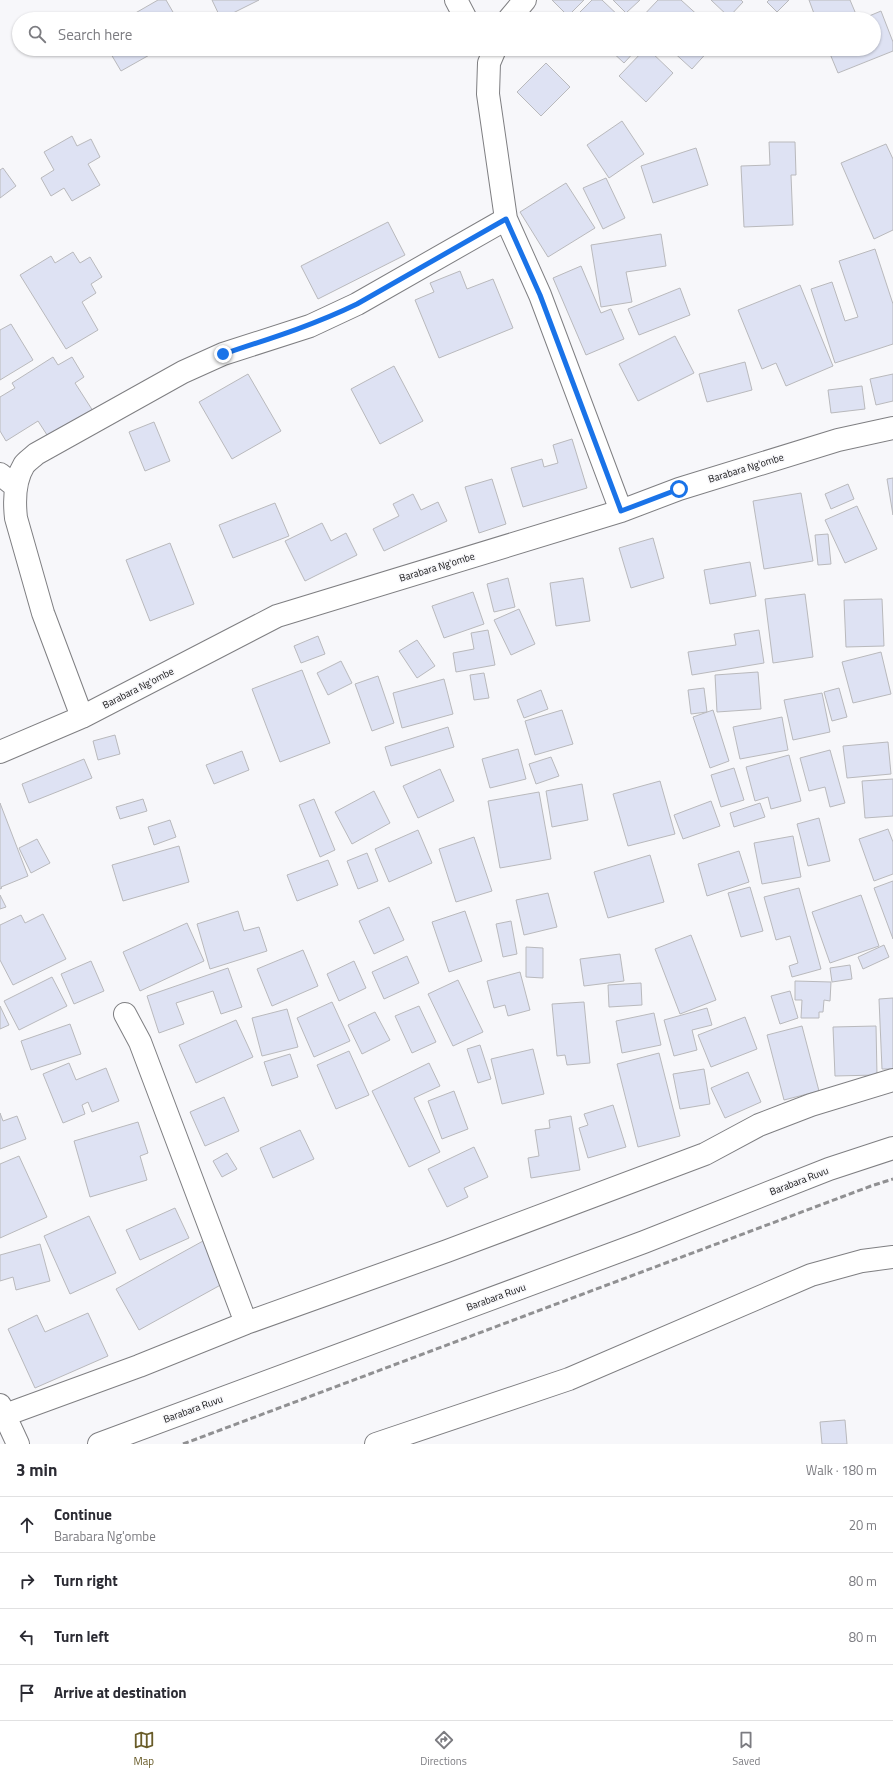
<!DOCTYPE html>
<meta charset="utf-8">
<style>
body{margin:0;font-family:"Titillium Web",sans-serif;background:#f2f2f3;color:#2b2b33}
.stop{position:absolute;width:12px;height:12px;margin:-9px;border:3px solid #1a73e8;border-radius:50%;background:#fff}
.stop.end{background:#1a73e8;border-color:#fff;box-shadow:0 1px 4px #0008}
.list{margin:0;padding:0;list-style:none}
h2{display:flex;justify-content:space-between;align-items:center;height:52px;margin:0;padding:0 16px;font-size:17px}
h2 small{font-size:13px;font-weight:400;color:#7c7c81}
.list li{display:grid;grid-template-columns:26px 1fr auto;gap:12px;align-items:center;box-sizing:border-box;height:56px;padding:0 16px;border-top:1px solid #e1e1e2}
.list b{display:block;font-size:15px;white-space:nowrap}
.list p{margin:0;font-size:13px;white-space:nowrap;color:#7c7c81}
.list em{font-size:13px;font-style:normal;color:#7c7c81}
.icon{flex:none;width:22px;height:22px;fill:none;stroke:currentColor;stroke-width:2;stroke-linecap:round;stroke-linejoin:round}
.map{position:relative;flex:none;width:893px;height:1444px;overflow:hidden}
.search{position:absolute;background:#fff;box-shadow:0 1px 3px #0004;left:12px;right:12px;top:12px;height:44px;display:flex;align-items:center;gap:10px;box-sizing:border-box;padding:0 14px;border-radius:22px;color:#7c7c81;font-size:15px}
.sheet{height:276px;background:#fff}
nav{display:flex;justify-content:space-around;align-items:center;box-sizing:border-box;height:56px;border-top:1px solid #e1e1e2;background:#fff;font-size:11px;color:#7c7c81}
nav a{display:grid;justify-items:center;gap:2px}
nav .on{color:#695c29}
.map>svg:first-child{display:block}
.building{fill:#dee2f3;stroke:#b9b9bc}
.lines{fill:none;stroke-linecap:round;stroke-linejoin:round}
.street-casing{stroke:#7f7f82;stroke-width:24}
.street{stroke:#fff;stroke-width:22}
.rail{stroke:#909092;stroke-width:3;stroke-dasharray:6 3;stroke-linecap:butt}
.route{stroke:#1a73e8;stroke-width:5}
.labels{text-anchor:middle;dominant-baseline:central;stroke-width:3;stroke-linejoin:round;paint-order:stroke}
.street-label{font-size:10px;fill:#141415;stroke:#f7f7fa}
</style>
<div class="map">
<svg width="893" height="1444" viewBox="0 0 893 1444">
<rect width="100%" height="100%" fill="#f7f7fa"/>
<path class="building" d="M 158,0 L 166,0 L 177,19 L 125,19 Z
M 212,0 L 259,0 L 221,19 Z
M 552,0 L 584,0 L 568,16 Z
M 592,0 L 602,0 L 622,19 L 578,19 L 575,17 Z
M 613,0 L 640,0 L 626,13 Z
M 658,0 L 681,0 L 702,19 L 640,19 Z
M 711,0 L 741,0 L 743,2 L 729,17 Z
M 769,0 L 789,0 L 777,12 L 767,2 Z
M 809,0 L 850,0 L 858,19 L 816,19 Z
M 881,11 L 893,42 L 893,51 L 838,73 L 828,49 L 874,49 L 874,19 L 862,19 Z
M 108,49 L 160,49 L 121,71 Z
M 609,49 L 637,49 L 624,63 Z
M 645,49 L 648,49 L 673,73 L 646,102 L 619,76 Z
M 670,49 L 710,49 L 692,69 Z
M 546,63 L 570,87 L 541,116 L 517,92 Z
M 622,121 L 644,154 L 609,178 L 587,145 Z
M 72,136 L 77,146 L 91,139 L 100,157 L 88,164 L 100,185 L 72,201 L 64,188 L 51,196 L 41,178 L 54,170 L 44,152 Z
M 769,142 L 795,142 L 796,175 L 791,175 L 793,225 L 744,227 L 741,166 L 770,165 Z
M 886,144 L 893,159 L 893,230 L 874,239 L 841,163 Z
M 696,148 L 708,185 L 653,203 L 641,166 Z
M 3,168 L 16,186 L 0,198 L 0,170 Z
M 606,178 L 625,218 L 603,229 L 583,188 Z
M 566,183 L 595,228 L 548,257 L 520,212 Z
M 388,222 L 405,255 L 318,299 L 301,266 Z
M 661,234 L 666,266 L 626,272 L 632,302 L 601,307 L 591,245 Z
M 875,249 L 893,304 L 893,344 L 835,363 L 811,289 L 832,282 L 845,321 L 858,317 L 839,261 Z
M 73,252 L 80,263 L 90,257 L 102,277 L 91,284 L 96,293 L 82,302 L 98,330 L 66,349 L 20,275 L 51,256 L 55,263 Z
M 581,266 L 601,313 L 611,309 L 624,339 L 586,355 L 553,278 Z
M 460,271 L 467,289 L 493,279 L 513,328 L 439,358 L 415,300 L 434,292 L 430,283 Z
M 800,285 L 833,366 L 786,386 L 776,363 L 762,369 L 738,310 Z
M 680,288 L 690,315 L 639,335 L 628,309 Z
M 11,324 L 33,360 L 0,380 L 0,330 Z
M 675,336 L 694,373 L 638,401 L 619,364 Z
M 53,357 L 58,365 L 72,357 L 84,377 L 75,383 L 93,411 L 49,438 L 38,421 L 6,441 L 0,431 L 0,397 L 15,388 L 12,383 Z
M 745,362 L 752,390 L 707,402 L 699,374 Z
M 394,366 L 423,421 L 380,444 L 351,389 Z
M 248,374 L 281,431 L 232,459 L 199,402 Z
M 893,374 L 893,401 L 876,405 L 870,379 Z
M 862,386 L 865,409 L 831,413 L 828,390 Z
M 154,422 L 170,461 L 145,471 L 129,432 Z
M 572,439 L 587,488 L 523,507 L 511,468 L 542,459 L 544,467 L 558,463 L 553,445 Z
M 893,478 L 893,515 L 887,479 Z
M 492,479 L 506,524 L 479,533 L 465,487 Z
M 848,484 L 854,499 L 831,509 L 825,494 Z
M 801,493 L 813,561 L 764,569 L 753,501 Z
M 413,494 L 421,510 L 438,502 L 447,521 L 384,551 L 373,529 L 399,516 L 393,504 Z
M 275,503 L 289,536 L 233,558 L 219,525 Z
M 857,506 L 877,549 L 845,563 L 825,520 Z
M 322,523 L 331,541 L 346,533 L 357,555 L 305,581 L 285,541 Z
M 828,534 L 831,564 L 818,565 L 815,535 Z
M 653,538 L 664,578 L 631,588 L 619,548 Z
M 170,543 L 194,604 L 150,621 L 126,560 Z
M 750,562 L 756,596 L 710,604 L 704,570 Z
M 508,578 L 515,607 L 494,612 L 487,584 Z
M 583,578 L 590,621 L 556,626 L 550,583 Z
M 473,592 L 484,624 L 444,638 L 432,606 Z
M 805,594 L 813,657 L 773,663 L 765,599 Z
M 882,599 L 884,646 L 846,647 L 844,600 Z
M 519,609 L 535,644 L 511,655 L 494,620 Z
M 488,630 L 495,665 L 456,672 L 453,653 L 474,649 L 471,633 Z
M 759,630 L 764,663 L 692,675 L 688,652 L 736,645 L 734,634 Z
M 318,636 L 325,654 L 301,663 L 294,646 Z
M 417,640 L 435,666 L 417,678 L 399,651 Z
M 881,652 L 891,694 L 853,703 L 842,662 Z
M 341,661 L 352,683 L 328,695 L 317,673 Z
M 302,670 L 330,743 L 280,762 L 252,689 Z
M 758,672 L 761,709 L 717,712 L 715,675 Z
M 484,673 L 489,698 L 474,700 L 470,675 Z
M 378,676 L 394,723 L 372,731 L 355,684 Z
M 444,679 L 453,714 L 402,728 L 393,693 Z
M 704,688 L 707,712 L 691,714 L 688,690 Z
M 839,688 L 847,717 L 832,721 L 824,692 Z
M 541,690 L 548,709 L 524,718 L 517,700 Z
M 822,693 L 830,732 L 793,740 L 784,700 Z
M 562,710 L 573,744 L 535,755 L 525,721 Z
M 713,710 L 729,761 L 710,768 L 693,717 Z
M 782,717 L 788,750 L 740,759 L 733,727 Z
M 448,727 L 454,747 L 391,766 L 385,747 Z
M 115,735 L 120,754 L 98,760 L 93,741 Z
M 888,742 L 891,774 L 847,778 L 843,746 Z
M 518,749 L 526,779 L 490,788 L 482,759 Z
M 830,750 L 845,803 L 830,807 L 825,787 L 809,791 L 800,758 Z
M 242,751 L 249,770 L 214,784 L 206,765 Z
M 789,755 L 801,801 L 771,809 L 768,797 L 755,801 L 746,767 Z
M 551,757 L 559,776 L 536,784 L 529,764 Z
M 84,759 L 92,778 L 29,803 L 22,784 Z
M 734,768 L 744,800 L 721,807 L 711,775 Z
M 440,769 L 454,801 L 418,818 L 403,786 Z
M 893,779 L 893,816 L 865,818 L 862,781 Z
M 660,781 L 675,834 L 628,846 L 613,794 Z
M 582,784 L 588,820 L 552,827 L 546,791 Z
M 374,791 L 390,823 L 352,844 L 335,812 Z
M 539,792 L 551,859 L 500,868 L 488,801 Z
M 143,799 L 147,811 L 120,819 L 116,807 Z
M 314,799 L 335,850 L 320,857 L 299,805 Z
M 711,801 L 720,826 L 683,839 L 674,815 Z
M 0,803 L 28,876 L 1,887 L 2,888 L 0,889 Z
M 760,803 L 765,817 L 734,827 L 730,813 Z
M 819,818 L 830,861 L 808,866 L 797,824 Z
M 170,820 L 176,837 L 154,845 L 148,827 Z
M 888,829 L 893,842 L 893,874 L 874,881 L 859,839 Z
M 418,830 L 432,863 L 389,882 L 375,849 Z
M 793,836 L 801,877 L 762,884 L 754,843 Z
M 474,837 L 492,891 L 456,902 L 439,849 Z
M 37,839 L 50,863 L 31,873 L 19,848 Z
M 179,846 L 189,882 L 123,901 L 112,865 Z
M 739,851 L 749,882 L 707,896 L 698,864 Z
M 367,853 L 378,881 L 358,889 L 347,861 Z
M 650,855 L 664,902 L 608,918 L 594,872 Z
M 328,860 L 338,885 L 297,901 L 287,875 Z
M 893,881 L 893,939 L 874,888 Z
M 750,887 L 763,931 L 741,937 L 728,893 Z
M 799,888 L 821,969 L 792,977 L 789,966 L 798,963 L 790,936 L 776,940 L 764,897 Z
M 548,893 L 557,927 L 524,935 L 516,900 Z
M 0,895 L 6,907 L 0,909 Z
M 861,895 L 879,946 L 830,963 L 812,912 Z
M 389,907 L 404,940 L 374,954 L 359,921 Z
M 238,911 L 244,931 L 259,927 L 267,951 L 210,969 L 197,924 Z
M 465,911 L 482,961 L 449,972 L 432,922 Z
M 43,914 L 66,959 L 13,985 L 0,960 L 0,925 L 21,915 L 25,923 Z
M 511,921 L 517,954 L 503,957 L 496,924 Z
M 187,923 L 204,961 L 140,991 L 123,952 Z
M 691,935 L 716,1000 L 680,1014 L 655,949 Z
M 884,945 L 889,957 L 863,969 L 858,957 Z
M 526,947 L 543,948 L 543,978 L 526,977 Z
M 303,950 L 318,986 L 272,1006 L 257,969 Z
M 620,954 L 624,981 L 584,986 L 580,959 Z
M 407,956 L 419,983 L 384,999 L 372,972 Z
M 91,961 L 104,991 L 74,1004 L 61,974 Z
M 354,961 L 366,988 L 339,1001 L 327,974 Z
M 850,965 L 852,979 L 832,982 L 830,968 Z
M 228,968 L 242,1007 L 221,1014 L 213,991 L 176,1003 L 184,1024 L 159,1033 L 147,996 Z
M 520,972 L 530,1010 L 508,1016 L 505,1005 L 494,1008 L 487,981 Z
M 52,977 L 67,1006 L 19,1030 L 4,1001 Z
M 458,980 L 483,1032 L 453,1046 L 428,994 Z
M 795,981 L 831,982 L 830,1001 L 824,1000 L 823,1012 L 819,1012 L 819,1018 L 801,1018 L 802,1000 L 795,1000 Z
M 641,983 L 642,1005 L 609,1007 L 608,985 Z
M 790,991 L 798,1018 L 780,1024 L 771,996 Z
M 893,998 L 893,1069 L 882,1069 L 879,999 Z
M 332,1002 L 350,1041 L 314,1057 L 297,1018 Z
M 584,1002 L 590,1063 L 567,1065 L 565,1055 L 557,1056 L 552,1004 Z
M 0,1006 L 9,1025 L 0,1029 Z
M 419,1006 L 436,1042 L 412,1053 L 395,1016 Z
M 707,1008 L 712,1025 L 692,1030 L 697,1050 L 674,1056 L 664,1020 Z
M 287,1009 L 298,1047 L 262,1056 L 252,1018 Z
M 375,1012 L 390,1040 L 362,1054 L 348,1025 Z
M 654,1013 L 661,1045 L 622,1053 L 616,1021 Z
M 745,1017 L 757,1049 L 711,1067 L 698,1035 Z
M 236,1020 L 253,1057 L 196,1083 L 179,1045 Z
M 70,1024 L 81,1054 L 31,1070 L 21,1041 Z
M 802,1026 L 819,1091 L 784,1100 L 767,1035 Z
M 876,1026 L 877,1075 L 835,1076 L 833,1027 Z
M 480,1045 L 491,1079 L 478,1083 L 467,1049 Z
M 533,1049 L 544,1094 L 502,1104 L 491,1059 Z
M 349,1051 L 369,1095 L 336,1109 L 317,1065 Z
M 659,1053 L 680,1136 L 638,1147 L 617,1064 Z
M 290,1054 L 298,1077 L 272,1086 L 264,1062 Z
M 69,1063 L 76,1080 L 106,1068 L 119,1101 L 92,1112 L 88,1102 L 82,1105 L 85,1114 L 63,1123 L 43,1074 Z
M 429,1063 L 440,1086 L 414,1098 L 440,1152 L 409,1167 L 372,1091 Z
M 704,1069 L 710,1104 L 680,1109 L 673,1074 Z
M 748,1072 L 761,1102 L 725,1118 L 711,1088 Z
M 454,1091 L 468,1129 L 442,1139 L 428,1101 Z
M 224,1097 L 239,1131 L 205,1146 L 190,1112 Z
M 613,1105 L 626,1147 L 588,1158 L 579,1128 L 588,1125 L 584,1114 Z
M 0,1113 L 3,1121 L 17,1116 L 26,1139 L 0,1149 Z
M 571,1116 L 580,1170 L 531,1178 L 528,1158 L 539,1156 L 535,1130 L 550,1128 L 549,1120 Z
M 138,1122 L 148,1153 L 140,1156 L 147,1180 L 90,1197 L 74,1141 Z
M 300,1130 L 314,1159 L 273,1178 L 260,1148 Z
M 474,1147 L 488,1177 L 464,1188 L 468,1197 L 447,1207 L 428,1169 Z
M 227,1153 L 237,1169 L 222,1177 L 213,1161 Z
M 19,1156 L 47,1217 L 0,1238 L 0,1164 Z
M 175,1208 L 189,1238 L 140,1260 L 126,1230 Z
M 89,1216 L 116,1273 L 70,1294 L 44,1236 Z
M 203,1241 L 226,1282 L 139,1330 L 116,1289 Z
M 40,1244 L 50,1281 L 16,1290 L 13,1277 L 0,1281 L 0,1255 Z
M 88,1313 L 108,1356 L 35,1388 L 8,1329 L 37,1315 L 45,1332 Z
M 845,1420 L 847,1444 L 822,1444 L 820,1422 Z"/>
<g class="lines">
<g class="street-casing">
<path id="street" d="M 456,0 L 466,19
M 509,19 L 525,0
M 495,49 L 489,63 L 488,94 L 506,219 L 540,295 L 621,511
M 0,474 L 16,487
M 82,717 L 43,613 L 16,518 C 14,500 14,481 24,465 C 27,461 32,458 36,454 L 183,372 L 223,354 L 310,326 L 357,304 L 506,219
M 0,752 L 82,717 L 277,616 L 621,511 L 679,489 L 838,440 L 893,428
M 125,1014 L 140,1042 L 246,1323
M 0,1405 L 18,1444
M 5,1415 L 139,1366 L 246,1323 L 447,1251 L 705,1154 L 759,1125 L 811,1105 L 893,1080
M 99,1444 L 644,1242 L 829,1169 L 893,1148
M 376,1444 L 569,1379 L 811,1275 L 862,1261 L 893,1257"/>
</g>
<use href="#street" class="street"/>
<path class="rail" d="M 183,1444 L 871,1186 L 893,1179"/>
</g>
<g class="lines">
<path class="route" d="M 223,354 C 269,339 314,325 357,304 L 506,219 L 540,295 L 621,511 L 679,489"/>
</g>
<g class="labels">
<g class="street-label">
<text transform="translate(746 468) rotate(-17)">Barabara Ng'ombe</text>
<text transform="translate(437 567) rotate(-17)">Barabara Ng'ombe</text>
<text transform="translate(138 688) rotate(-27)">Barabara Ng'ombe</text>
<text transform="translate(799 1181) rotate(-21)">Barabara Ruvu</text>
<text transform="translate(496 1297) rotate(-20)">Barabara Ruvu</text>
<text transform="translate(193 1409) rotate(-20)">Barabara Ruvu</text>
</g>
</g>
</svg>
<div class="stop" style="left:679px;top:489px"></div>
<div class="stop end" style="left:223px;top:354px"></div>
<div class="search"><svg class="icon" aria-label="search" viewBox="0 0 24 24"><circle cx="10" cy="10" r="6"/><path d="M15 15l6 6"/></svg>Search here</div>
</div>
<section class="sheet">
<h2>3 min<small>Walk · 180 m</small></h2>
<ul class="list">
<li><svg class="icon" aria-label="ahead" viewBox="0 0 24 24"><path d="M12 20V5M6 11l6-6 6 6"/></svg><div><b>Continue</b><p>Barabara Ng'ombe</p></div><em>20 m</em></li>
<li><svg class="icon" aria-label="right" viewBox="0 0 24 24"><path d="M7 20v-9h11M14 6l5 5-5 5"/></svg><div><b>Turn right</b></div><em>80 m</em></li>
<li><svg class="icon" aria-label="left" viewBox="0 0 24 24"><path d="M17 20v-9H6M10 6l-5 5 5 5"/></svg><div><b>Turn left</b></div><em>80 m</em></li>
<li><svg class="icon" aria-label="arrive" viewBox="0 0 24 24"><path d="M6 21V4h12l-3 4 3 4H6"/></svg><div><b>Arrive at destination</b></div></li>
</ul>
</section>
<nav>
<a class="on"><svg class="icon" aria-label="map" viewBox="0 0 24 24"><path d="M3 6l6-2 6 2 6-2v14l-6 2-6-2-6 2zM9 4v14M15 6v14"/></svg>Map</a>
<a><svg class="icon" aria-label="directions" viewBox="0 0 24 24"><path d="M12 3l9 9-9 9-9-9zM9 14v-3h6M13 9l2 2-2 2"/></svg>Directions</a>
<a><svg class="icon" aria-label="saved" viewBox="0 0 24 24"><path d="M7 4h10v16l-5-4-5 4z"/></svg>Saved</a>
</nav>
